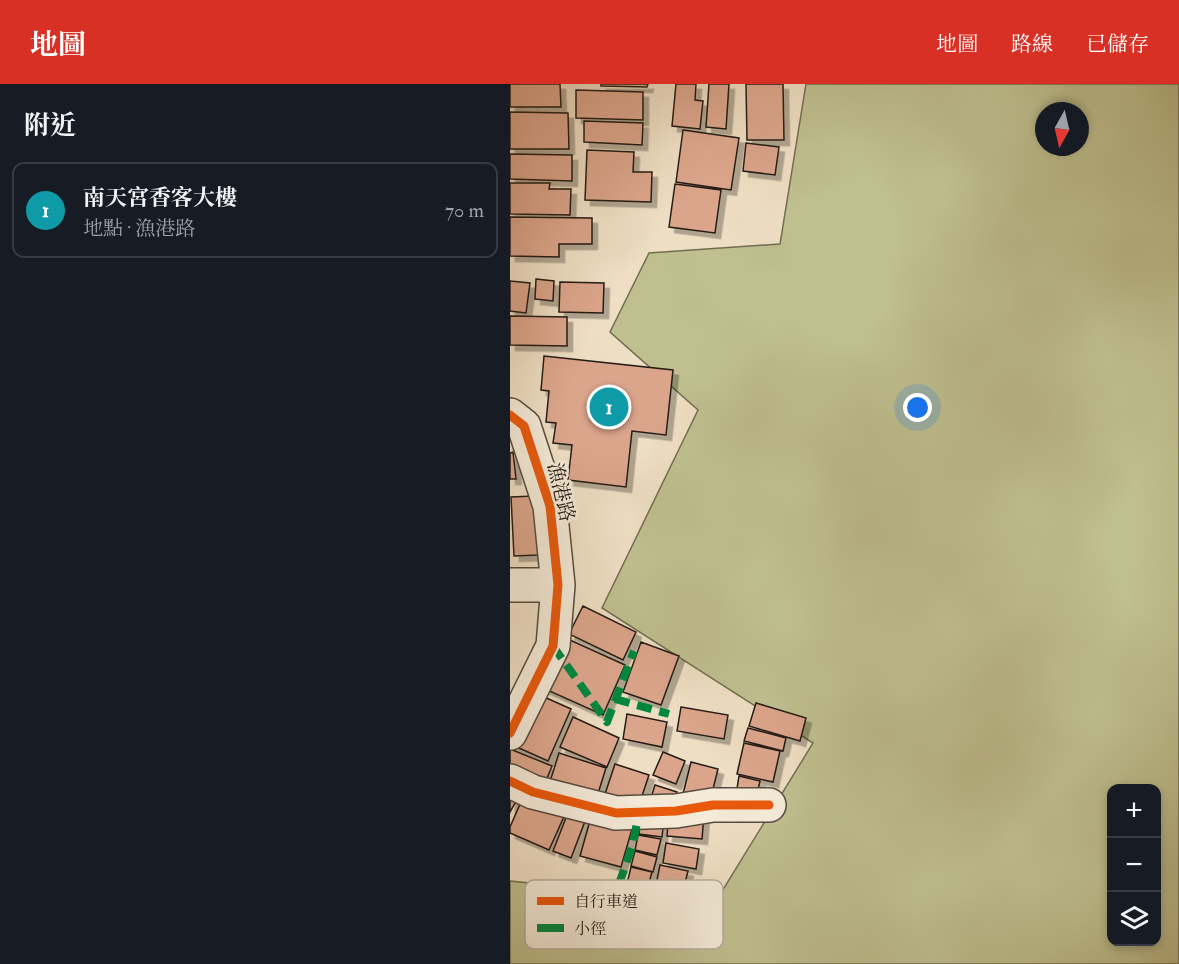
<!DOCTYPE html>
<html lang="zh-TW">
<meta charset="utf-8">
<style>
body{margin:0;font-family:"IM FELL Double Pica","Noto Serif TC",serif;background:#242831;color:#f1f3f6}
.controls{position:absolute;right:18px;bottom:18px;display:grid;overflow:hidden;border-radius:12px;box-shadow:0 3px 9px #0003}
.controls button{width:54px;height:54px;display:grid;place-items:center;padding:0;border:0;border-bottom:2px solid #363941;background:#171b24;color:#f1f3f6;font:30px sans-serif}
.compass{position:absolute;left:525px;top:18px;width:54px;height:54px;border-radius:50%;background:#171b24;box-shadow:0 3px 9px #0003;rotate:188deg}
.you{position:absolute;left:408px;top:324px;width:21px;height:21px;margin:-15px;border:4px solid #fff;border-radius:50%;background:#1a73e8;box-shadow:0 0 0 9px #1a73e833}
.badge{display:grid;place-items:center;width:39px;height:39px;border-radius:50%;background:#d93025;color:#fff;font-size:20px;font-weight:700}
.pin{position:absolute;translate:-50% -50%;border:3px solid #fff;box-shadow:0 2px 6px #0006}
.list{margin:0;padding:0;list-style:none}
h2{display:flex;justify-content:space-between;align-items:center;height:78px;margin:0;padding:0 24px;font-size:26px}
h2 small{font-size:20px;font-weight:400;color:#9ea1a6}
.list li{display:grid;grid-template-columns:39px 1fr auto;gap:18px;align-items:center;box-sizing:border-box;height:96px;margin:0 12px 12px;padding:0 12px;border:2px solid #363941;border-radius:12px}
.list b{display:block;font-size:22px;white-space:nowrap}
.list p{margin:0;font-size:20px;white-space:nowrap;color:#9ea1a6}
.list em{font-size:20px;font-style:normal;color:#9ea1a6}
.icon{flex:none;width:33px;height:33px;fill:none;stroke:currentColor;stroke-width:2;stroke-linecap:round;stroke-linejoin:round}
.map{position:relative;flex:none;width:669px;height:880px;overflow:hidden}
header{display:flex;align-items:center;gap:36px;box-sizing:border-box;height:84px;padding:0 30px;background:#d93025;color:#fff}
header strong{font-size:28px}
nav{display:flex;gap:33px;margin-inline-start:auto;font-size:21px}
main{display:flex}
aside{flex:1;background:#171b24}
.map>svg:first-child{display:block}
.green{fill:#bfbf8f;stroke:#726e52;stroke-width:1.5;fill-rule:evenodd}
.building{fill:#dba58b;stroke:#251c14;stroke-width:1.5;filter:url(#shadow)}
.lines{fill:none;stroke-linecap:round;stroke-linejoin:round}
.minor-casing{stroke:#574c40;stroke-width:36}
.minor{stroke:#f4ead8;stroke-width:33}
.quiet{stroke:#00873e;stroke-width:8;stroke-dasharray:15 8;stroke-linecap:butt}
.cycleway-casing{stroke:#f4ead8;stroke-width:13}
.cycleway{stroke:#e8590c;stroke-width:9}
.labels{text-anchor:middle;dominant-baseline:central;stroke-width:5;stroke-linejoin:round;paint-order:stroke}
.street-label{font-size:20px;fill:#251c14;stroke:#f4ead8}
.key{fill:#f4ead8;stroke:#b6ac9d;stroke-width:1.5}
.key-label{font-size:16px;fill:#251c14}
</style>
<header>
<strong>地圖</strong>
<nav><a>地圖</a><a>路線</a><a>已儲存</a></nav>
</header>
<main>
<aside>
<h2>附近<small></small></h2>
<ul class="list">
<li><span class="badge" style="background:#0f9aa8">1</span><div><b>南天宮香客大樓</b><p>地點 · 漁港路</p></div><em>70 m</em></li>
</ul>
</aside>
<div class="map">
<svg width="669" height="880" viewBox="0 0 669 880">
<defs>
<filter id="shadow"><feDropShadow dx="5.5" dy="5.5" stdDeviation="0" flood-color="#0004"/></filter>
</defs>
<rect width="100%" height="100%" fill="#eedec3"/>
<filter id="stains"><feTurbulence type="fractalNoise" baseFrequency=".00333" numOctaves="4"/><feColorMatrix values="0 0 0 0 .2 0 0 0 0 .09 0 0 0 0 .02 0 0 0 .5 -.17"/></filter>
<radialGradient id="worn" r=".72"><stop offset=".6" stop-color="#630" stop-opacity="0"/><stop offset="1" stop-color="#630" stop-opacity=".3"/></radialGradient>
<path class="green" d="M 296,0 L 669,0 L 669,880 L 0,880 L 0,797 L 137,811 L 203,822 L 303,659 L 92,524 L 188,326 L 100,248 L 139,169 L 270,160 ZM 534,27 L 570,27 L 570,63 L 534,63 ZM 602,704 L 646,704 L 646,858 L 602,858 Z"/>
<path class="building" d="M 0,0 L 50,0 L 51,23 L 0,23 Z
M 91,0 L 138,0 L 137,3 L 91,2 Z
M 166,0 L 186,0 L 185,16 L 193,17 L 190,45 L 162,42 Z
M 199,0 L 219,0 L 216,45 L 196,43 Z
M 236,0 L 273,0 L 274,56 L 237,56 Z
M 66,6 L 133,8 L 133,36 L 66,34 Z
M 0,28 L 58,29 L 59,65 L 0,65 Z
M 74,37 L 133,39 L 132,61 L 74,58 Z
M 173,46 L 229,54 L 221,106 L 166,98 Z
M 236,59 L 269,63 L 265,91 L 233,87 Z
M 77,66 L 124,68 L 123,88 L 142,88 L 141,118 L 75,116 Z
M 0,70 L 62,71 L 62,97 L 0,95 Z
M 0,99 L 40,99 L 39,105 L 61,105 L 60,131 L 0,130 Z
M 165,100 L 211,106 L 205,149 L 159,143 Z
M 0,133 L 82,134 L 82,160 L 49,160 L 49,173 L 0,172 Z
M 26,195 L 44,197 L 43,217 L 25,215 Z
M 0,197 L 20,199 L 16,229 L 0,227 Z
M 50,198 L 94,199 L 93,229 L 49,228 Z
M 0,232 L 57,233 L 57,262 L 0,261 Z
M 34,272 L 163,286 L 156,351 L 122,347 L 116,403 L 58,396 L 62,361 L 43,359 L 46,339 L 36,338 L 39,307 L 31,306 Z
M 3,368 L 6,395 L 0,395 L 0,369 Z
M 24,412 L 28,471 L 4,472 L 1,413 Z
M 73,522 L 126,548 L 113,576 L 59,550 Z
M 49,551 L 115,581 L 93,631 L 26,601 Z
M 131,558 L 169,572 L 151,621 L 113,608 Z
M 14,604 L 61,625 L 38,677 L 0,660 Z
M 246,619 L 296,634 L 290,657 L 239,642 Z
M 171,623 L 218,631 L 214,655 L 167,647 Z
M 117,630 L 157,638 L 152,663 L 113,655 Z
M 63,633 L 109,654 L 97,683 L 50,663 Z
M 238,644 L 276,654 L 273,667 L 234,657 Z
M 234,659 L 270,667 L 263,698 L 227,690 Z
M 0,665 L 42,682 L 33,704 L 0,690 Z
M 153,668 L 175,677 L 166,700 L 143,691 Z
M 49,669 L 96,684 L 85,719 L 38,704 Z
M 181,678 L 208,685 L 200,717 L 173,710 Z
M 105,680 L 139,691 L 129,721 L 95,710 Z
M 229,692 L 250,697 L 246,715 L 226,711 Z
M 145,701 L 167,708 L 161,727 L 139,720 Z
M 0,705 L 10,710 L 0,728 Z
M 15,709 L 56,728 L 39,766 L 0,749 L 0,743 Z
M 59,726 L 77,732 L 61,774 L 43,767 Z
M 83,726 L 124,738 L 111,783 L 70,772 Z
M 159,728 L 194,731 L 192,755 L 157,752 Z
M 131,732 L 154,735 L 152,753 L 129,750 Z
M 128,751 L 151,755 L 147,771 L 125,766 Z
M 156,759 L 189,765 L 186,785 L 153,779 Z
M 125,767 L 147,773 L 143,788 L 121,782 Z
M 150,781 L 178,787 L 172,811 L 145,806 Z
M 121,783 L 142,788 L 136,810 L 116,804 Z"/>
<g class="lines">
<g class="minor-casing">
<path id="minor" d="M 0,331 L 14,342 L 40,422 L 48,501 L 43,562 L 0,649
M 0,501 L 48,501
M 0,697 L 23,708 L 106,729 L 166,727 L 203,721 L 259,721"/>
</g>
<use href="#minor" class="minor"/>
<path class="quiet" d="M 43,562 L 97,638 L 124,567
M 105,615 L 159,630
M 109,800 L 123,760 L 129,728"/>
<g class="cycleway-casing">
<path id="cycleway" d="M 0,331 L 14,342 L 40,422 L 48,501 L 43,562 L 0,649
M 0,697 L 23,708 L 106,729 L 166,727 L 203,721 L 259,721"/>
</g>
<use href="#cycleway" class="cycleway"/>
</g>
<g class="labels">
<g class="street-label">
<text transform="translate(51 408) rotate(77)">漁港路</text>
</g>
</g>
<rect x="15" y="796" width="198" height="69" rx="9" class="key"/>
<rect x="27" y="813" width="27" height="8" fill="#e8590c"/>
<rect x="27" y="840" width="27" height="8" fill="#00873e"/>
<g class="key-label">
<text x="64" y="823">自行車道</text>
<text x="64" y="850">小徑</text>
</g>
<rect width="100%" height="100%" filter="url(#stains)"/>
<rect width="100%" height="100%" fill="url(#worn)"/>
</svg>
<div class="controls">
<button>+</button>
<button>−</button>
<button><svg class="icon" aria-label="layers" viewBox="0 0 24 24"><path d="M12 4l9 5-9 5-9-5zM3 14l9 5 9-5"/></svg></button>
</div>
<svg class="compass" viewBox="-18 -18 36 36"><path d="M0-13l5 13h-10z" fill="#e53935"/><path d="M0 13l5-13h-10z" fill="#9ea1a6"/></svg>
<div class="you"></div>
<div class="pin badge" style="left:99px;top:323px;background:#0f9aa8">1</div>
</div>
</main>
